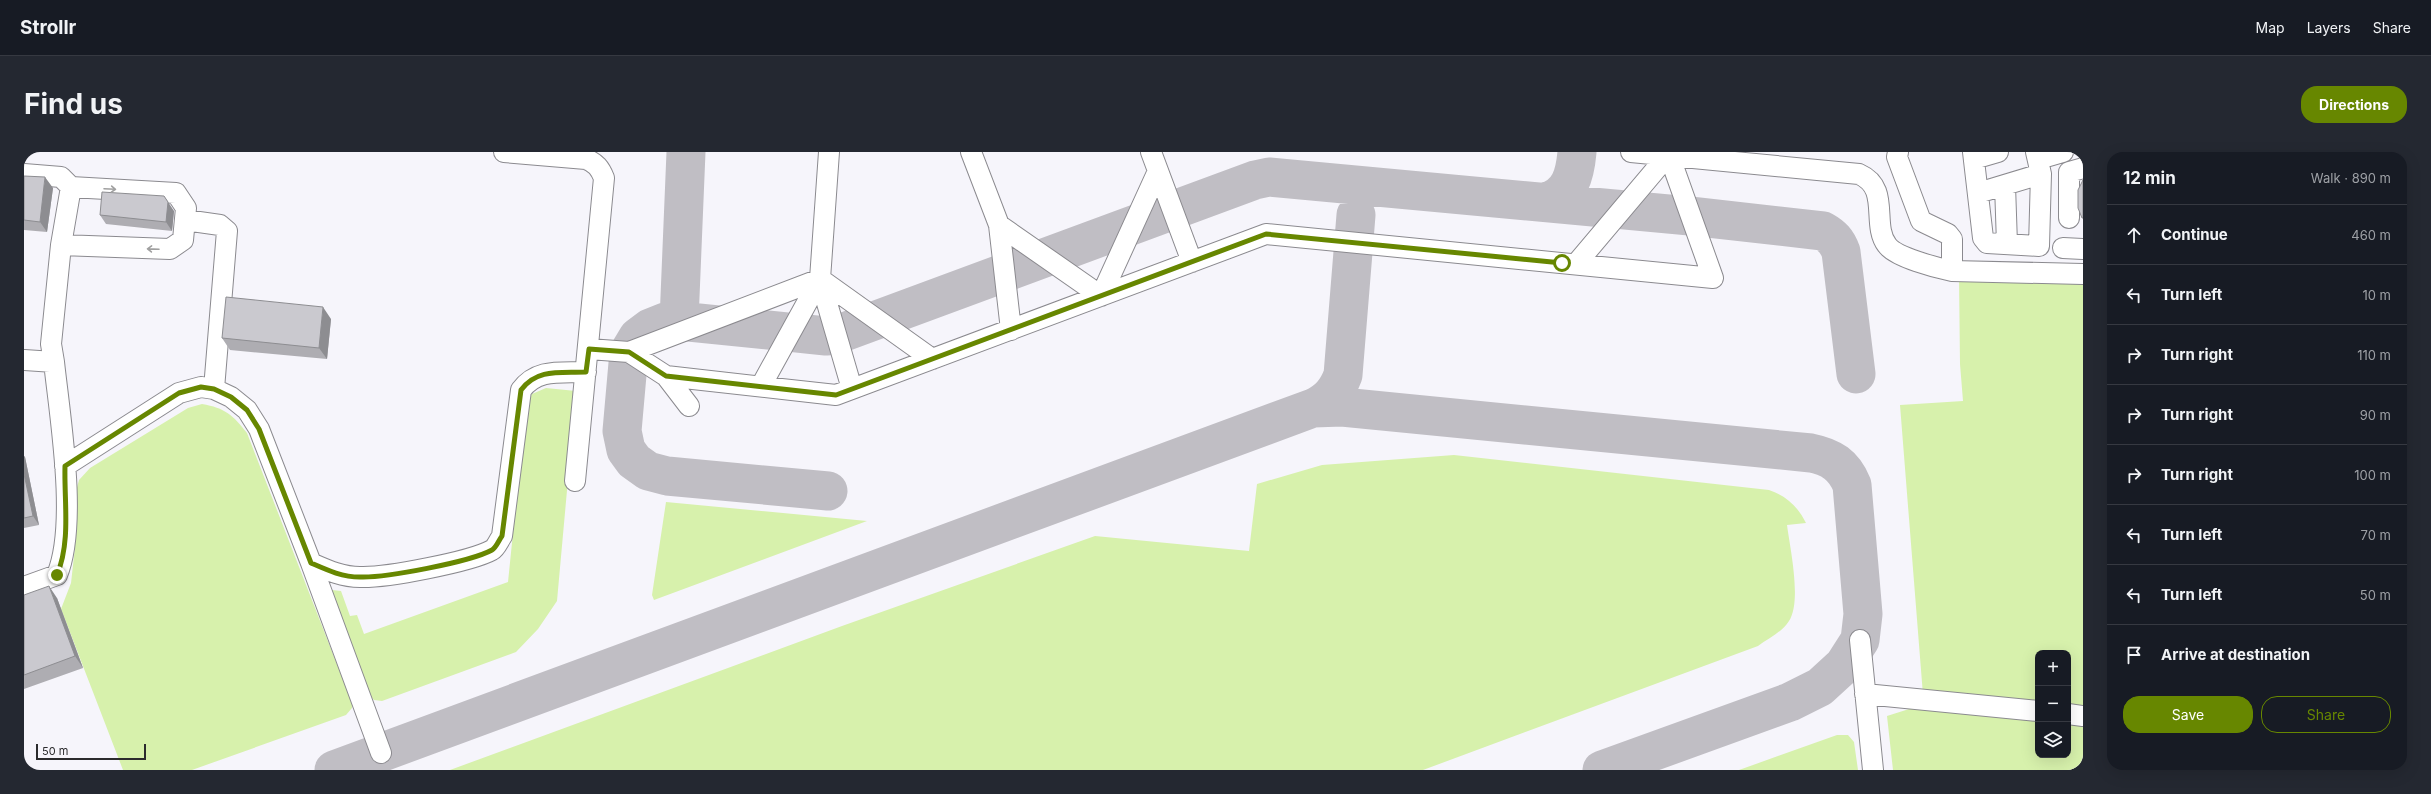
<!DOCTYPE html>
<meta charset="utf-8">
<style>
body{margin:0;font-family:Inter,sans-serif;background:#242831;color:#f1f3f6}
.controls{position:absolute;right:12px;bottom:12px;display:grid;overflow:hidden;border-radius:8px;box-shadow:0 4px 16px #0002}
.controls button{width:36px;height:36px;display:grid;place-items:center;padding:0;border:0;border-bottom:1px solid #363941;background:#171b24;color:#f1f3f6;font:20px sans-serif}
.scale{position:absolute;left:12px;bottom:10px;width:110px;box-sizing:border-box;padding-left:4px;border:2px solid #2b2b2d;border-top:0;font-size:11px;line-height:14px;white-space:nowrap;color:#2b2b2d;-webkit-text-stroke:3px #f6f5fb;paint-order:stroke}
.stop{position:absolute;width:12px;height:12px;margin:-9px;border:3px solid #678700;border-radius:50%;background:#fff}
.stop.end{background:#678700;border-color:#fff;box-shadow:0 1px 4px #0008}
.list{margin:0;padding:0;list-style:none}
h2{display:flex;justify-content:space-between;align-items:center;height:52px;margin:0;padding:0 16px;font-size:17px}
h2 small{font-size:13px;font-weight:400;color:#9ea1a6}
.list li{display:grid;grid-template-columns:26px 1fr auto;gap:12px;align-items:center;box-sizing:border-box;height:60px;padding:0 16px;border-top:1px solid #363941}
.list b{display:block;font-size:15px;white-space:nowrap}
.list em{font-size:13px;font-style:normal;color:#9ea1a6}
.actions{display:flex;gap:8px;padding:12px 16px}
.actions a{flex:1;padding:9px 0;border:1px solid #678700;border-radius:16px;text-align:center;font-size:14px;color:#678700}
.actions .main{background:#678700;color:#fff}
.icon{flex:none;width:22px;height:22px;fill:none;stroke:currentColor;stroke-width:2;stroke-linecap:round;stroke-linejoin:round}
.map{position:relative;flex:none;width:2059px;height:618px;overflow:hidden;border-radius:16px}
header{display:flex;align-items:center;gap:24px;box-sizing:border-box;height:56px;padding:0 20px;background:#171b24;border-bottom:1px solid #363941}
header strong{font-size:19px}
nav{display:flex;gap:22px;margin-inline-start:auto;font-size:14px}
.intro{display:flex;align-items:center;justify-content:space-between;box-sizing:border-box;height:96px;padding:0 24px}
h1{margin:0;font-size:28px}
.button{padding:10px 18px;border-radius:16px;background:#678700;color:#fff;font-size:14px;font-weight:700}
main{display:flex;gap:24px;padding:0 24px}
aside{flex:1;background:#171b24;border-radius:16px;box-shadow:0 4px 16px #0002}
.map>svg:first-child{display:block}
.green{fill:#d7f1ac}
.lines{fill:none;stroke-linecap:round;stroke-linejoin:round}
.taxiway{stroke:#c0bec4;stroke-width:39}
.minor-casing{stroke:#8b8a8f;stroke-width:22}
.minor{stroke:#fff;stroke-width:20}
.wall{fill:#aeadb2}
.shaded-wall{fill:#8d8d91}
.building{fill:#cac9cf;stroke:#8d8d91}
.oneway{stroke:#a0a0a0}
.route{stroke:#678700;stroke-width:5}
</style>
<header>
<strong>Strollr</strong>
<nav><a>Map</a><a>Layers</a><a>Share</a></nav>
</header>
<div class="intro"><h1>Find us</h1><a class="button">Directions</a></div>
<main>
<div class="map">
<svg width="2059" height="618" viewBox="0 0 2059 618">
<rect width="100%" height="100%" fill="#f6f5fb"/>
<path class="green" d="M 1935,125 L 2059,127 L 2059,555 L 2044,559 L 2044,501 L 2014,501 L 2014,555 L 1899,543 L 1876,253 L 1939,249 L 1936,212 Z
M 522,236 L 552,239 L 533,449 L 514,477 L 492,500 L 358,549 L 350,548 L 345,543 L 308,438 L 317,439 L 326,464 L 333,463 L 340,482 L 484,430 L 502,254 L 508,242 Z
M 178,252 C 201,256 209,263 223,281 L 328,551 L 328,556 L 322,563 L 168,618 L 99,618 L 37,457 L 47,431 L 51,395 L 52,339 L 55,328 L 66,316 L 164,256 Z
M 1430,303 L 1745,338 C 1763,344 1774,355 1782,371 L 1763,373 C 1766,396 1778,449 1765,469 C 1758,480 1745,486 1734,494 L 1399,618 L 426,618 L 818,474 L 1071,384 L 1225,399 L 1233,332 L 1298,313 Z
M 642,350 L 843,369 L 630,448 L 628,443 Z
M 1904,551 L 2014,562 L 2014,603 L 2044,603 L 2044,565 L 2053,566 L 2059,574 L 2059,618 L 1869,618 L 1863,564 Z
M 1813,583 L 1824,583 L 1830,590 L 1834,618 L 1715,618 Z"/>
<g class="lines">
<path class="taxiway" d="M 1522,50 C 1546,43 1551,23 1553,0
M 655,169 L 662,0
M 1289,256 C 1305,249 1313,239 1319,223 L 1332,63
M 804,339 L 643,324 L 624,319 L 610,309 L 602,298 L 598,279 L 605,200 L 614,185 L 626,176 L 641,170 L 655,169 L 802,184 L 812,183 L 1231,28 L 1245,25 L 1666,64 L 1799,79 C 1808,84 1813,89 1817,100 L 1832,222
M 310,618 L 1289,256 L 1318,255 L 1787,301 C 1807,305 1820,313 1828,333 L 1839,462 L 1836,488 L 1820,513 L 1796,535 L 1766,550 L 1578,618"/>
<g class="minor-casing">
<path id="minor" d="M 480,0 L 562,7 C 572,11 576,16 580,26 L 551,329
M 947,0 L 975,73 L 987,178
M 1127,0 L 1168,110
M 1607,0 L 1835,22 C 1867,36 1847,72 1863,93 C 1871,105 1913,116 1928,119 L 1928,87 L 1924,82 L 1897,69 L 1873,5 L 1874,0
M 1949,0 L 1959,86 L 1963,91 L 2015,94 L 2017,22 L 2012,0
M 1950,7 L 1974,0
M 2015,7 L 2039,0
M 0,22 L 37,25 L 47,35 L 37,93 L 27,192 L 30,210
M 1981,33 L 1983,92
M 1954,41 L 2017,22
M 2045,66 L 2045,20 L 2059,16
M 161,68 L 196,73 L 203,79 L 190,237
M 975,73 L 1077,144 L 1134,19
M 37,93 L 146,97 L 159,88 L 162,56 L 152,41 L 47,35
M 2039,96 L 2059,97
M 1552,112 L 1644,3
M 1928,119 L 2059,122
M 796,127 L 908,207
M 796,127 L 828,237
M 565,197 L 605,200 L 796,127 L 805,0
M 605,200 L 642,224 L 812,243 L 1242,82 L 1689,126 L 1644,0
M 0,208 L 30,210 C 36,266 54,372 33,423 L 0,435
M 642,224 L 665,254
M 737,234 L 796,127
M 41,314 L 155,241 L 177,235 L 190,237 L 207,245 L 223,258 L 235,277 L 287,411 C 303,418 318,425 336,425 C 361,426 446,410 468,398 C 472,396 475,388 478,384 L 497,238 C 513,216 537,221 562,220
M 287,411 L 357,601
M 1836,488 L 1849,618
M 1841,542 L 2014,559
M 2044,562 L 2059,564"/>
</g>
<use href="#minor" class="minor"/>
</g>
<path class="wall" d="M 0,24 L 29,36 L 23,80 L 0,78 Z
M 150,59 L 148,79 L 82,72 L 76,63 Z
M 307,167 L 303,207 L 206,198 L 198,186 Z
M 0,304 L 1,305 L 15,373 L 0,376 Z
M 0,443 L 33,446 L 59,516 L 0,537 Z"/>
<path class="shaded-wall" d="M 21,25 L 29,36 L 23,80 L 16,70 Z
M 140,44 L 150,59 L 148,79 L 142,70 Z
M 299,155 L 307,167 L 303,207 L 295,196 Z
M 0,304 L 1,305 L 15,373 L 9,364 L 0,322 Z
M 25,434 L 33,446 L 59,516 L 51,504 Z"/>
<path class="building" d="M 0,24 L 21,25 L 16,70 L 0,68 Z
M 2059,28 L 2059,66 L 2058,66 L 2054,56 L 2054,38 Z
M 78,40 L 140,44 L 144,50 L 142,70 L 76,63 Z
M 202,145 L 299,155 L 295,196 L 198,186 Z
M 0,322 L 9,364 L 0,366 Z
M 25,434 L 51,504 L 0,523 L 0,443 Z"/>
<defs><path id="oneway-shaft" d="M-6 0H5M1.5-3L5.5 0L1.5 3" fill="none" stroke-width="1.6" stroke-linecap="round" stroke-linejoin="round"/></defs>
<g class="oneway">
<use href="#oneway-shaft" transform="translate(86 37) rotate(3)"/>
<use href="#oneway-shaft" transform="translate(129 97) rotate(-178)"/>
</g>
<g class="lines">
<path class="route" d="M 33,423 C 47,389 40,350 41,314 L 155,241 L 177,235 L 190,237 L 207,245 L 223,258 L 235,277 L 287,411 C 303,418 318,425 336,425 C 361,426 446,410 468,398 C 472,396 475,388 478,384 L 497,238 C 513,216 537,221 562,220 L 565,197 L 605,200 L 642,224 L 812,243 L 1242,82 L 1538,111"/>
</g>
</svg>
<div class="controls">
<button>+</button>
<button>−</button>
<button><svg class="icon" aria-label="layers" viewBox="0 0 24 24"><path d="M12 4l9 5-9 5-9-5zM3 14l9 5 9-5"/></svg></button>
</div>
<div class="scale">50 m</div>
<div class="stop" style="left:1538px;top:111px"></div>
<div class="stop end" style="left:33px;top:423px"></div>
</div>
<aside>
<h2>12 min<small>Walk · 890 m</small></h2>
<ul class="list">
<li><svg class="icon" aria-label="ahead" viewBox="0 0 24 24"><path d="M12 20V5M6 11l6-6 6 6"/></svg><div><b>Continue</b></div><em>460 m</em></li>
<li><svg class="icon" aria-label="left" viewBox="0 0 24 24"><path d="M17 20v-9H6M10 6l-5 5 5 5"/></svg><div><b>Turn left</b></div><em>10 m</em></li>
<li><svg class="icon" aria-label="right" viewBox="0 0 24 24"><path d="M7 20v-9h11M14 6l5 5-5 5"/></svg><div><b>Turn right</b></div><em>110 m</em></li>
<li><svg class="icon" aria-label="right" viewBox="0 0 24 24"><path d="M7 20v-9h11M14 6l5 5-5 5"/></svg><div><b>Turn right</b></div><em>90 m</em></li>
<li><svg class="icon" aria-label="right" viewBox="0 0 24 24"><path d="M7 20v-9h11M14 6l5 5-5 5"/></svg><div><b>Turn right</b></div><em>100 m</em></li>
<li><svg class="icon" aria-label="left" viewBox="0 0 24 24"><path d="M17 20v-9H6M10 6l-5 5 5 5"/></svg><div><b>Turn left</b></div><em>70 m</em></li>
<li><svg class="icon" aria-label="left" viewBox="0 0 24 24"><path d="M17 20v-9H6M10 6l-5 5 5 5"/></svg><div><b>Turn left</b></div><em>50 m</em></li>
<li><svg class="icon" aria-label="arrive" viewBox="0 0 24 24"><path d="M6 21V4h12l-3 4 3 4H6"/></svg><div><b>Arrive at destination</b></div></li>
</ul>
<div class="actions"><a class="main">Save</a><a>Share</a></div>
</aside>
</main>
